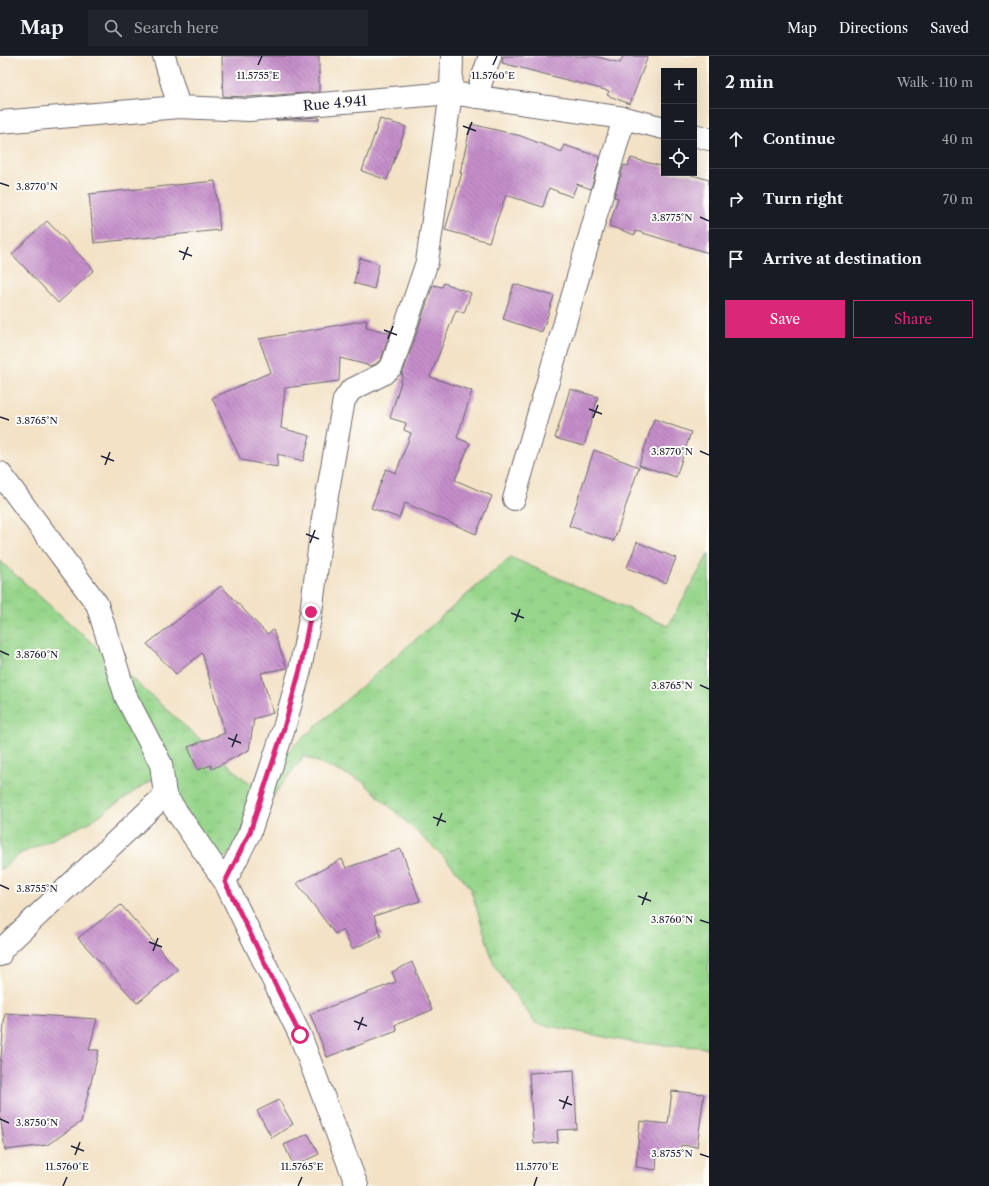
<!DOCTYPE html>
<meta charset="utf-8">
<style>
body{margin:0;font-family:"Libre Caslon Text",serif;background:#20242c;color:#f1f3f6}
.controls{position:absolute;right:12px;top:12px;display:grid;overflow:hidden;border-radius:0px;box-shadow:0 4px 16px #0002}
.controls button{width:36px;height:36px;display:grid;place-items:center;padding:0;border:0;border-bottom:1px solid #363941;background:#171b24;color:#f1f3f6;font:20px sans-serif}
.stop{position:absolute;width:12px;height:12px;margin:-9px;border:3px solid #db2777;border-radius:50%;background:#fff}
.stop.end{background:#db2777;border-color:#fff;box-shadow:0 1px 4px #0008}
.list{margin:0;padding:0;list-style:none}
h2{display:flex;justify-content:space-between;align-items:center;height:52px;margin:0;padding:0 16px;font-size:17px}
h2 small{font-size:13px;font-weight:400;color:#9ea1a6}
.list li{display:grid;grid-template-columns:26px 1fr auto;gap:12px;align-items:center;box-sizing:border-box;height:60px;padding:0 16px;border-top:1px solid #363941}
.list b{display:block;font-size:15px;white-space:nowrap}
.list em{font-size:13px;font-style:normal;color:#9ea1a6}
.actions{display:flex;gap:8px;padding:12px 16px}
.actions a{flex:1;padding:9px 0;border:1px solid #db2777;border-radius:0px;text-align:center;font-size:14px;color:#db2777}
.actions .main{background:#db2777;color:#fff}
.icon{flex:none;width:22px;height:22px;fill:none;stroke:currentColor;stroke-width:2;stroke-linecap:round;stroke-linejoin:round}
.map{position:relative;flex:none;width:709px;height:1130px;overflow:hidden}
header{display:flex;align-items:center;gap:24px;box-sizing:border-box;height:56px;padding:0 20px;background:#171b24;border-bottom:1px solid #363941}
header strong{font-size:19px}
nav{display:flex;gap:22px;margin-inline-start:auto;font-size:14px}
.search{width:280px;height:36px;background:#20242c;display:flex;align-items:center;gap:10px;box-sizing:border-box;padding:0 14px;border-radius:0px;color:#9ea1a6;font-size:15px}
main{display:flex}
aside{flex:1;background:#171b24}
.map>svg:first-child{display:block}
.grass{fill:url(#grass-tufts);stroke:#5c7c63}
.building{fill:url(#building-back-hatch)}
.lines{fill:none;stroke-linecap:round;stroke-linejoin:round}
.minor-casing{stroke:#6b656c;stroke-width:24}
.minor{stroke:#fff;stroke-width:22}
.route{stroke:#db2777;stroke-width:5}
.ticks{fill:none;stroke:#22223b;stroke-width:1.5}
.labels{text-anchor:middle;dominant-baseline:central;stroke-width:4;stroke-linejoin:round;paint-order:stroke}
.street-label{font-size:14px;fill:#22223b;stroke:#fdfcf7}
.ticks-label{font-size:10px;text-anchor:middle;fill:#22223b;stroke:#fdfcf7;stroke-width:4;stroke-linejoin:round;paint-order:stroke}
</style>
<header>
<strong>Map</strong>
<div class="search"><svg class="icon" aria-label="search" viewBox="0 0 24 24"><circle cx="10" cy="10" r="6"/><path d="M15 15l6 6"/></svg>Search here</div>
<nav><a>Map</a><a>Directions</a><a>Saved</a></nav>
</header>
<main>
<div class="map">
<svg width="709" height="1130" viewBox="0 0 709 1130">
<defs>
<pattern id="grass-tufts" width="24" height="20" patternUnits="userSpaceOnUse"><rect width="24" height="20" fill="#97d58b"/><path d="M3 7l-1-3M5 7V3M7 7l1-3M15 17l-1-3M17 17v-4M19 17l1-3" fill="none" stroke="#82b779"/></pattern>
<pattern id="building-back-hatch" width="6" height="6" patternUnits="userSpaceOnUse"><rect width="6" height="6" fill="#c58eca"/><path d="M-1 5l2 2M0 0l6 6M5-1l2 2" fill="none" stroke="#a074a5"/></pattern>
</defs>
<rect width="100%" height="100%" fill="#fdfcf7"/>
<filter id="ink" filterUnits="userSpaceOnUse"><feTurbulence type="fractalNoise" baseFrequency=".025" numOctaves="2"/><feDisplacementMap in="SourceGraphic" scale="8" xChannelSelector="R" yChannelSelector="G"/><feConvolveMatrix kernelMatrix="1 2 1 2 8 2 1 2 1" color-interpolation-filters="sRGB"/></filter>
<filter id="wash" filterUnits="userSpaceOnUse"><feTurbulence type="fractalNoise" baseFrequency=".012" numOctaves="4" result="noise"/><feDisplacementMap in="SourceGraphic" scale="16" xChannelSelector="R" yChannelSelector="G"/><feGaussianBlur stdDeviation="0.9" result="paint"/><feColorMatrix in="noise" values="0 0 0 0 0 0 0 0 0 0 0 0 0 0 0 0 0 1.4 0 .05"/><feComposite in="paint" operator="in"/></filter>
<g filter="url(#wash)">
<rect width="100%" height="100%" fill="#f3e2c6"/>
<path class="grass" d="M 709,497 L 709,993 L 700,991 L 634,987 L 535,967 L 494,909 L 470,831 L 446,803 L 362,725 L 304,700 L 211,820 L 157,720 L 88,767 L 20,798 L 0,814 L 0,505 L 250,728 L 510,501 L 668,570 Z"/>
<g id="blocks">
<path class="building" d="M 222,0 L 319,0 L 319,36 L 249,41 L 223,40 Z
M 503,0 L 594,0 L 620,7 L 623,0 L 648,0 L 630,48 L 607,39 L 609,35 L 502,7 Z
M 319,61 L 319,64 L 275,64 Z
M 380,63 L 406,71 L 387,124 L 362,115 Z
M 471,68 L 521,80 L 562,96 L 564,89 L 600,101 L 591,133 L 577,128 L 572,141 L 549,132 L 543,151 L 506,139 L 489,186 L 445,174 L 462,117 L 460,117 Z
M 631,102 L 664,111 L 664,117 L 685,117 L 709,124 L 709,197 L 636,175 L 635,179 L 609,170 L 618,142 L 614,141 L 624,109 L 628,110 Z
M 215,125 L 220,174 L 94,187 L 89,138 Z
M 47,165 L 94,214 L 58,247 L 12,198 Z
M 360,202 L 379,208 L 374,233 L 354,227 Z
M 444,227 L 471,237 L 464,257 L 456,254 L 430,321 L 472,335 L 457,382 L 470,387 L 455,424 L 492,440 L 476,478 L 405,447 L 399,462 L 371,452 L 386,413 L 396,417 L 411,377 L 404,374 L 406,367 L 390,362 L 403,319 L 401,318 L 404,314 L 433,229 L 442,231 Z
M 514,228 L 554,240 L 542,276 L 503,263 Z
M 367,264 L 366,271 L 390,277 L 381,303 L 376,308 L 371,310 L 340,302 L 339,325 L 285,332 L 281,372 L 310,380 L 303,405 L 278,398 L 277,411 L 241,404 L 212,342 L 271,316 L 259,283 Z
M 570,333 L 598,341 L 584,390 L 555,382 Z
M 654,363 L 691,376 L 676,421 L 639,409 Z
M 594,394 L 639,411 L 614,485 L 569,470 Z
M 637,486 L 676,502 L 666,527 L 627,512 Z
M 221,530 L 267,578 L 273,574 L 287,612 L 261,617 L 273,657 L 254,663 L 249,694 L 212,713 L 211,709 L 198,714 L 188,691 L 225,677 L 202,597 L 176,618 L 147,588 Z
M 401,793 L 420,845 L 374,860 L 381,880 L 352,893 L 343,873 L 335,878 L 297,827 L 342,803 L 346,812 Z
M 121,849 L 178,914 L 137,947 L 78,882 Z
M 412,906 L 432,954 L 395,969 L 397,975 L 327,1001 L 310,958 L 396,926 L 392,916 Z
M 5,957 L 97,963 L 89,994 L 99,994 L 81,1066 L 47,1089 L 5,1094 L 0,1059 L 0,1011 Z
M 574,1014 L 577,1073 L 557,1074 L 558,1086 L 534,1088 L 529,1017 Z
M 672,1035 L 704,1038 L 697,1091 L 681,1089 L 680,1101 L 657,1098 L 656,1114 L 636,1111 L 640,1065 L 668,1068 Z
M 279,1044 L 293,1068 L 272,1082 L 257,1055 Z
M 308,1078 L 319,1098 L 294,1110 L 284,1089 Z"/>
</g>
</g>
<g filter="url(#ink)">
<use href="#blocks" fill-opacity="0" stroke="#6b656c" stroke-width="1"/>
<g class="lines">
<g class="minor-casing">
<path id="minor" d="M 164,0 L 179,51
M 476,41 L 490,0
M 0,66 L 179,51 L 249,54 L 451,37 L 624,62 L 664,72
M 694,79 L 709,83
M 0,417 L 97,548 L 126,641 L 161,708 L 165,739 L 225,826 L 300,979 L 357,1130
M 514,443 L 624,62
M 225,826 L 250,776 L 284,672 L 300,614 L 311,557 L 323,462 L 344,344 L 351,334 L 383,318 L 392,310 L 427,206 L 451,37 L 452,0
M 0,899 L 2,893 L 165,739"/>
</g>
<use href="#minor" class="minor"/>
</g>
</g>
<g class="lines" filter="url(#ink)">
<path class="route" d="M 300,979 L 225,826 L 250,776 L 284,672 L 300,614 L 311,556"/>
</g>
<path class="ticks" d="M 258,9 L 262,0M 493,9 L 497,0M 463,70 L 476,75M 467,79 L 472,66M 0,127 L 9,130M 700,161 L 709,165M 179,195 L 192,200M 183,204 L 188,191M 384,274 L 397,279M 388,283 L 393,270M 589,353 L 602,358M 0,361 L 9,364M 593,362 L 598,349M 700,395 L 709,399M 101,400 L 114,405M 105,409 L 110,396M 306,478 L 319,483M 310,487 L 315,474M 511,557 L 524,562M 515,566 L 520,553M 0,595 L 9,599M 700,629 L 709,633M 228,682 L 241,687M 232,691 L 237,678M 433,761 L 446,766M 437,770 L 442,757M 0,829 L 9,833M 638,840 L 651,845M 642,849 L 647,836M 700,864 L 709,867M 149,886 L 162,891M 153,895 L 158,882M 354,965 L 367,970M 358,974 L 363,961M 559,1044 L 572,1049M 563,1053 L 568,1040M 0,1063 L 9,1067M 71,1090 L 84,1095M 700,1098 L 709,1101M 75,1099 L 80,1086M 63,1130 L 67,1121M 298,1130 L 302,1121M 534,1130 L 537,1121"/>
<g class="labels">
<g class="street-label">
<text transform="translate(335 47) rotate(-5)">Rue 4.941</text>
</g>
</g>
<g class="ticks-label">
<text x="258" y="23">11.5755°E</text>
<text x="493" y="23">11.5760°E</text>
<text x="37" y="134">3.8770°N</text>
<text x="672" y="165">3.8775°N</text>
<text x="37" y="368">3.8765°N</text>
<text x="672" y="399">3.8770°N</text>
<text x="37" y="602">3.8760°N</text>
<text x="672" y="633">3.8765°N</text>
<text x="37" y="836">3.8755°N</text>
<text x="672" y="867">3.8760°N</text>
<text x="37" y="1070">3.8750°N</text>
<text x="672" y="1101">3.8755°N</text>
<text x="67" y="1114">11.5760°E</text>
<text x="302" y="1114">11.5765°E</text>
<text x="537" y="1114">11.5770°E</text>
</g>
</svg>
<div class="controls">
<button>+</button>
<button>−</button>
<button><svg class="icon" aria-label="locate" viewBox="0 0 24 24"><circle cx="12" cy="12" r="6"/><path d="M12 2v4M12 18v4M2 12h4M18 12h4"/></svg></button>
</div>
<div class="stop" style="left:300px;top:979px"></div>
<div class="stop end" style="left:311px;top:556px"></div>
</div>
<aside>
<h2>2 min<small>Walk · 110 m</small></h2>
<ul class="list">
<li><svg class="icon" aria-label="ahead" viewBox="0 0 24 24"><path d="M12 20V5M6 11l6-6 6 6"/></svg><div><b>Continue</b></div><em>40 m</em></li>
<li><svg class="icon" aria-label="right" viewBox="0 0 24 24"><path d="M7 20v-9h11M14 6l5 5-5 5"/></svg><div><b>Turn right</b></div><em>70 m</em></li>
<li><svg class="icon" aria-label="arrive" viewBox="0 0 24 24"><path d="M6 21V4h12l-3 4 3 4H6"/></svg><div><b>Arrive at destination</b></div></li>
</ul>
<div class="actions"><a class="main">Save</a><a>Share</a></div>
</aside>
</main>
